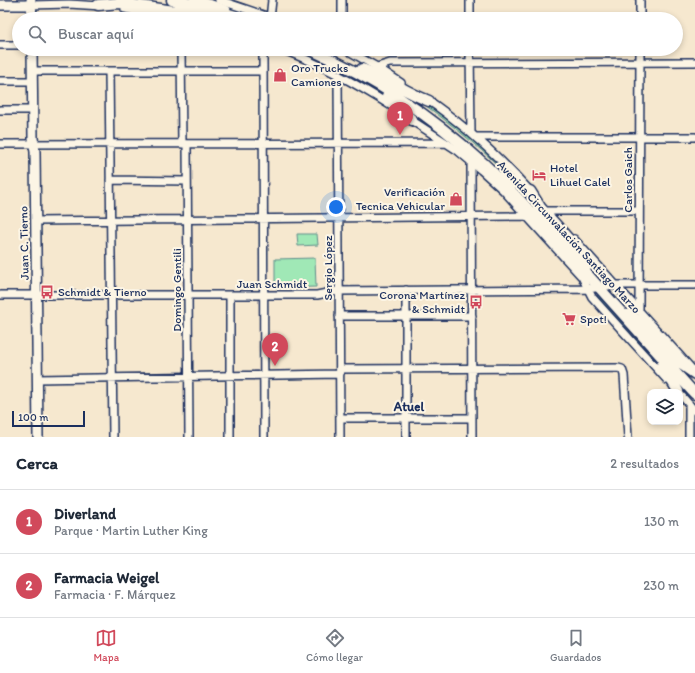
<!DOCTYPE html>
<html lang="es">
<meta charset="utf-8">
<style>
body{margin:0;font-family:Itim,sans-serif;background:#f6f6f7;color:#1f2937}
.controls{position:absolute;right:12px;bottom:12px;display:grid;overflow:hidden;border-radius:8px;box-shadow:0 2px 6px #0003}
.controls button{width:36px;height:36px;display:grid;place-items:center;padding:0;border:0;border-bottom:1px solid #e0e1e3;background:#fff;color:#1f2937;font:20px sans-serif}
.scale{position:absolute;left:12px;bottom:10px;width:73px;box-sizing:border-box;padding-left:4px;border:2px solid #1b2f5e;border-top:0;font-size:11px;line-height:14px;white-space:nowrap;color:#1b2f5e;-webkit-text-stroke:3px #fcf5e5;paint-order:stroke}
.you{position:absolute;left:336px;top:207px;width:14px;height:14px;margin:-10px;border:3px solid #fff;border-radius:50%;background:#1a73e8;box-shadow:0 0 0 6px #1a73e833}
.badge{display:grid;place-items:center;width:26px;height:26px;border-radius:50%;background:#d1495b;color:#fff;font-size:13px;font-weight:700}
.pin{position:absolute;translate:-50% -33px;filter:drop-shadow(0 1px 2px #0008)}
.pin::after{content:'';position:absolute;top:21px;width:14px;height:12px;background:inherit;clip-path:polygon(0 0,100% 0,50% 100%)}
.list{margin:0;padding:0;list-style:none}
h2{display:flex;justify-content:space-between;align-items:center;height:52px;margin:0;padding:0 16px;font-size:17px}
h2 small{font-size:13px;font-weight:400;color:#747a83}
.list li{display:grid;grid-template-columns:26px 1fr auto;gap:12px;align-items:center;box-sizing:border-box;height:64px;padding:0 16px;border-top:1px solid #e0e1e3}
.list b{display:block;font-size:15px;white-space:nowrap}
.list p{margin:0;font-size:13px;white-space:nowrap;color:#747a83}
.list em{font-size:13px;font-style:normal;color:#747a83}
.icon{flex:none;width:22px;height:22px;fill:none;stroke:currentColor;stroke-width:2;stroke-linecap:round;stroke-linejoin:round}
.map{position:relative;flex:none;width:695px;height:437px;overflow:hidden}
.search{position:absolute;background:#fff;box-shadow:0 2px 6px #0003;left:12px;right:12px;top:12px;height:44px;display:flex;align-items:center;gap:10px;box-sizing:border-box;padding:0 14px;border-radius:22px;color:#747a83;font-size:15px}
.sheet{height:180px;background:#fff}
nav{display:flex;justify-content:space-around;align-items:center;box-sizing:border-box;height:56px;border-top:1px solid #e0e1e3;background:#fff;font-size:11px;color:#747a83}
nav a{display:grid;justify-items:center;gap:2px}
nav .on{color:#d1495b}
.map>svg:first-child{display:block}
.green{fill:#a0e8b6;stroke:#5e8c8a}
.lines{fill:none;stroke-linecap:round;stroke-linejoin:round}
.minor-casing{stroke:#1b2f5e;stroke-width:10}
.major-casing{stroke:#1b2f5e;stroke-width:12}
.highway-casing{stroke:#1b2f5e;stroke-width:13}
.minor{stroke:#fcf5e5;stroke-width:7}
.major{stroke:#fcf5e5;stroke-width:9}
.highway{stroke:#fcf5e5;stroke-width:10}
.labels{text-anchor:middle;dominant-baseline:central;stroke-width:4;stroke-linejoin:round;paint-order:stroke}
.poi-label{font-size:12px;fill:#1b2f5e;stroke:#fcf5e5;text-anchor:start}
.street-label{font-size:12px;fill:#1b2f5e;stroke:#fcf5e5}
.neighbourhood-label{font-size:13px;font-weight:bold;fill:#1b2f5e;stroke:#fcf5e5}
</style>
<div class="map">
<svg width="695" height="437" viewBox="0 0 695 437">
<rect width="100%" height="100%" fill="#f6e8cf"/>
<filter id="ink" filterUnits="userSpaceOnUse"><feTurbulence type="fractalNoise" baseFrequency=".025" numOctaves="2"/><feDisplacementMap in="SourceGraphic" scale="8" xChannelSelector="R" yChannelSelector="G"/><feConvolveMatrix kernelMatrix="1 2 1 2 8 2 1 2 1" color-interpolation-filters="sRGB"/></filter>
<g filter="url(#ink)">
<path class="green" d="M 288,49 L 303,49 L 320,57 L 377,91 L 390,101 Z
M 422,103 L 432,106 L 469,134 L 525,189 L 536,204 C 501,166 464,133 422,103 Z
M 297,234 L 317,234 L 318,245 L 298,246 Z
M 315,258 L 316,287 L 275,288 L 275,259 Z
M 598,292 L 613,307 L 631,332 L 659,364 L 666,373 L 597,298 Z"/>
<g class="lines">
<g class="minor-casing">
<path id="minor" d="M 219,0 L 275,19
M 342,0 L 342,19
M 470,0 L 470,19
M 640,0 L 640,19
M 31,5 L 69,4 L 101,6
M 125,9 L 176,19
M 270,19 L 272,0
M 0,45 L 19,45
M 181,49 L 182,144
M 263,49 L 264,437
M 281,49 C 321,64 357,84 393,107
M 345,49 L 377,67 L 401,83
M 470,49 L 471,133
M 377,67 L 390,63 L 695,62
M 32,71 L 263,71
M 109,71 L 113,437
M 338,74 L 340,437
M 0,81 L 32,81
M 425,98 C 465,125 500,158 532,193
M 0,110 L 33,110
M 408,118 L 457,150 L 481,170 L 503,190 L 582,277 L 592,297 L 667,380
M 476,137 L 695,137
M 0,144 L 446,143
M 187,144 L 189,437
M 471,161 L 472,437
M 110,180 L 187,181
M 548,211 L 639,211
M 36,221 L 527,216
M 574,239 L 691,368
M 406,290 L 406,437
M 0,295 L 317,295 L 337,291 L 588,289 L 615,285 L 695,285
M 230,295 L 230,437
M 639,310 L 640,49
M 339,316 L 472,316
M 340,369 L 618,368 L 622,369 L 624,375 L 628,437
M 37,379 L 340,374
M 680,394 L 695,411
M 689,404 L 689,437
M 340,418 L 472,418"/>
</g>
<g class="major-casing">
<path id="major" d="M 31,0 L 32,19
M 0,5 L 31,5
M 32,49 L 33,138 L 35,152 L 38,437"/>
</g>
<g class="highway-casing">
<path id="highway" d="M 172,0 L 200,6
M 194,1 L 210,5 L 226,11
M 98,5 L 120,3 L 174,11 L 194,11
M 189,9 L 226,19
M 219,11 L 246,19
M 309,49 C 372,77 432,116 483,163 C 518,195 548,231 580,266 C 618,309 657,352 695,394
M 362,69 C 387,77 404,92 429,101
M 387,97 L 412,120
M 530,191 L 540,207 L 573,244 L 587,266
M 630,314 L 654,335 L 682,365 L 695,374
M 662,365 L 678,391"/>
</g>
<use href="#minor" class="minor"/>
<use href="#major" class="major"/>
<use href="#highway" class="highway"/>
</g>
</g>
<defs>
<g id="shop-bare" transform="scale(1.08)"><path d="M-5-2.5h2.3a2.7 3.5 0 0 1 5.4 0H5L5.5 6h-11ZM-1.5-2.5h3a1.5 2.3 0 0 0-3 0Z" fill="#d1495b" stroke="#fcf5e5" stroke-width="2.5" paint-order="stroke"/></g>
<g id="hotel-bare" transform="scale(1.08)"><path d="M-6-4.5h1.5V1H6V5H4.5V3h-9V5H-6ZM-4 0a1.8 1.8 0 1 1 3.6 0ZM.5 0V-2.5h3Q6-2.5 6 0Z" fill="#d1495b" stroke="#fcf5e5" stroke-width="2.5" paint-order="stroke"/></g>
<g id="bus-bare" transform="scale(1.08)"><path d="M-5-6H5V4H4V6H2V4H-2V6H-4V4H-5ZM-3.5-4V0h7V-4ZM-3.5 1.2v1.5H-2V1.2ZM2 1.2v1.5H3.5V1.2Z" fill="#d1495b" stroke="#fcf5e5" stroke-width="2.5" paint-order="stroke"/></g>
<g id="supermarket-bare" transform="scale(1.08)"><path d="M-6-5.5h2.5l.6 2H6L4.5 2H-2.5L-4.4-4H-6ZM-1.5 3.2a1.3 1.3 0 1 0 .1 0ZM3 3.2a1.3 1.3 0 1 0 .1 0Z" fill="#d1495b" stroke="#fcf5e5" stroke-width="2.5" paint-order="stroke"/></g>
</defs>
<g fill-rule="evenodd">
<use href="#shop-bare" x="280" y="75"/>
<use href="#hotel-bare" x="539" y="175"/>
<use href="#shop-bare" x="456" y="199"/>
<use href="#bus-bare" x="47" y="292"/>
<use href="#bus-bare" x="476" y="302"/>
<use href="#supermarket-bare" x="569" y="319"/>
</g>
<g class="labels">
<g class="poi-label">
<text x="291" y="68">Oro Trucks<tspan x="291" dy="14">Camiones</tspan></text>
<text x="550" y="168">Hotel<tspan x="550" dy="14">Lihuel Calel</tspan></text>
<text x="445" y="192" text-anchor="end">Verificación<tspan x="445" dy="14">Tecnica Vehicular</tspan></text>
<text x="58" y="292">Schmidt &amp; Tierno</text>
<text x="465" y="295" text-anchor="end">Corona Martínez<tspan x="465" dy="14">&amp; Schmidt</tspan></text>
<text x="580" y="319">Spot!</text>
</g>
<g class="street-label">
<text transform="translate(628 180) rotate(-90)">Carlos Gaich</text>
<text transform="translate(569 237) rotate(47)">Avenida Circunvalación Santiago Marzo</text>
<text transform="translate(24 243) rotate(-91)">Juan C. Tierno</text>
<text transform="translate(328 268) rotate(-90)">Sergio López</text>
<text x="272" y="284">Juan Schmidt</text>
<text transform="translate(177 290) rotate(-90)">Domingo Gentili</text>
</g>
<g class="neighbourhood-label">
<text x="409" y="406">Atuel</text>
</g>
</g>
</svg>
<div class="controls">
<button><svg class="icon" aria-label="layers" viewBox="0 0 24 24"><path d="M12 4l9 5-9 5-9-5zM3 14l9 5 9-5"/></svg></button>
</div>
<div class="scale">100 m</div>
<div class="you"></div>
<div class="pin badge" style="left:400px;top:135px">1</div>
<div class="pin badge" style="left:275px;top:366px">2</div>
<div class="search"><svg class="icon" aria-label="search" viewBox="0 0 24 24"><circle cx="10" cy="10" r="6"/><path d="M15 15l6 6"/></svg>Buscar aquí</div>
</div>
<section class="sheet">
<h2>Cerca<small>2 resultados</small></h2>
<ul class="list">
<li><span class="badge">1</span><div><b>Diverland</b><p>Parque · Martin Luther King</p></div><em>130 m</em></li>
<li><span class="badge">2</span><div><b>Farmacia Weigel</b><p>Farmacia · F. Márquez</p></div><em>230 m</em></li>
</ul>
</section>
<nav>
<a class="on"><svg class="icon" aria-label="map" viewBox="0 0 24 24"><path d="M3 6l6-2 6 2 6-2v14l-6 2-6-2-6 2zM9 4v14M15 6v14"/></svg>Mapa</a>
<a><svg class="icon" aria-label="directions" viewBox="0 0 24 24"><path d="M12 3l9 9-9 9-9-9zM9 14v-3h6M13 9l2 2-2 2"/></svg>Cómo llegar</a>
<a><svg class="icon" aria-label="saved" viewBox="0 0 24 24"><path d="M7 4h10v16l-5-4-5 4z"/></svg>Guardados</a>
</nav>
